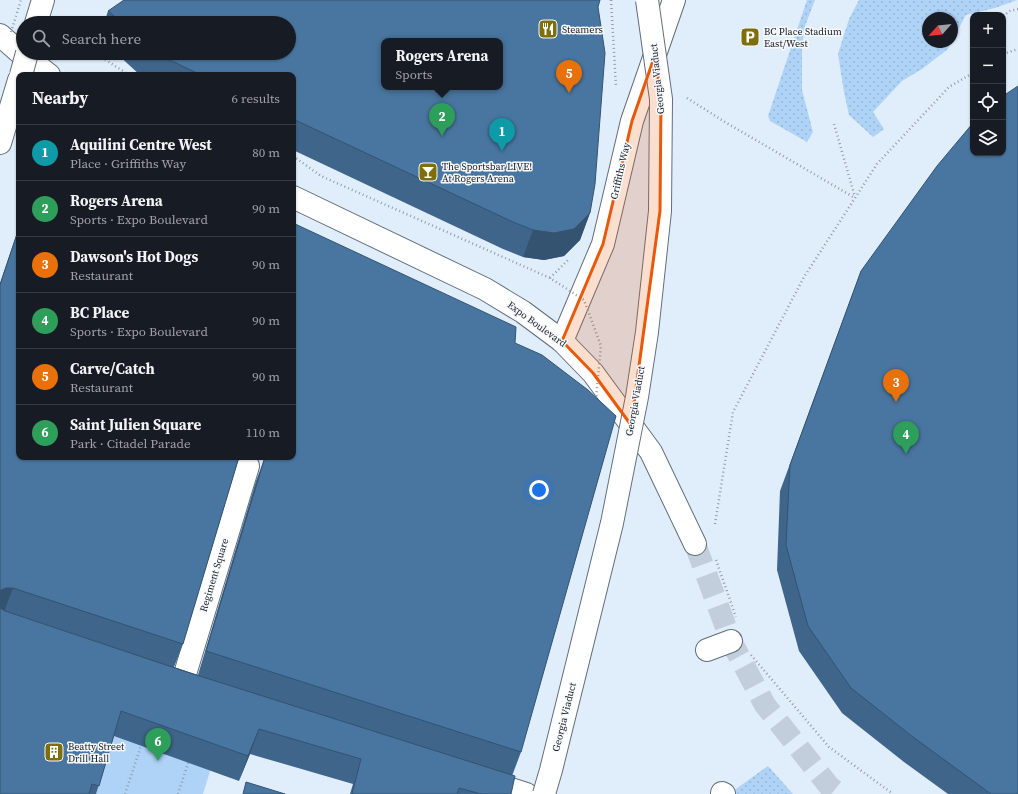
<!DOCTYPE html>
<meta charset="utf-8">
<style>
body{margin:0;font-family:"Source Serif 4",serif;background:#20242c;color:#f1f3f6}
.controls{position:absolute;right:12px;top:12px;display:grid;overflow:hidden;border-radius:8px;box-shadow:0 1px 3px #0004}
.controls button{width:36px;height:36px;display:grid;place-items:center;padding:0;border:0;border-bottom:1px solid #363941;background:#171b24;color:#f1f3f6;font:20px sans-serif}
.compass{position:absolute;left:922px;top:12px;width:36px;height:36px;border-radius:50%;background:#171b24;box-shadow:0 1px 3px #0004;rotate:243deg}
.you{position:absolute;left:539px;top:490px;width:14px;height:14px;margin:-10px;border:3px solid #fff;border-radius:50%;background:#1a73e8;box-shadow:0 0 0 6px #1a73e833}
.badge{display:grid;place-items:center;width:26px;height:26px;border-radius:50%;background:#b45309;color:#fff;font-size:13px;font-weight:700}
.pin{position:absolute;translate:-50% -33px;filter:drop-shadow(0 1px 2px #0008)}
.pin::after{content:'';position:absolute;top:21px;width:14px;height:12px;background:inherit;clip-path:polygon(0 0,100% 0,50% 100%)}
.popup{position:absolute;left:381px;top:38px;width:122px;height:52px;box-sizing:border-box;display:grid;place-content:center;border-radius:8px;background:#171b24;filter:drop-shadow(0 1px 3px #0005);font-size:13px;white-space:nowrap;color:#9ea1a6}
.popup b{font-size:15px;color:#f1f3f6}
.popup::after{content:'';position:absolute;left:50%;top:100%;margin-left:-8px;border:8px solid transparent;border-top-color:#171b24}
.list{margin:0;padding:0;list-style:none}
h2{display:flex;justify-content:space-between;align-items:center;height:52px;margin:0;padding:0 16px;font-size:17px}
h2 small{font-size:13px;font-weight:400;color:#9ea1a6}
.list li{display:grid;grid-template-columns:26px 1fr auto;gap:12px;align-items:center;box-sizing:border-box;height:56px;padding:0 16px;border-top:1px solid #363941}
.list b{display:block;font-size:15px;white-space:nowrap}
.list p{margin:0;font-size:13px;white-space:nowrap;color:#9ea1a6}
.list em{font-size:13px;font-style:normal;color:#9ea1a6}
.icon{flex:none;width:22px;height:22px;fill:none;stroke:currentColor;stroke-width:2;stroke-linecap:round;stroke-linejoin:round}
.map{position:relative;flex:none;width:1018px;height:794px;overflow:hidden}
.search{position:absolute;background:#171b24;box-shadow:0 1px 3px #0004;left:16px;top:16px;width:280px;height:44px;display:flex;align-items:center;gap:10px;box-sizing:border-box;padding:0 14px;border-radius:22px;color:#9ea1a6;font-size:15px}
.panel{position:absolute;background:#171b24;box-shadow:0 1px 3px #0004;left:16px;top:72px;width:280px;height:388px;border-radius:8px}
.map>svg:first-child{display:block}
.grass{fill:url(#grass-dots)}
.park{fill:#afd3f7}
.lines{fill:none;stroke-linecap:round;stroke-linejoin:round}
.major-tunnel{stroke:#c2cedb;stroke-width:22;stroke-dasharray:22 11;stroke-linecap:butt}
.minor-casing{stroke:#626e7a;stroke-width:24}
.major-casing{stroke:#626e7a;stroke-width:24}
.path{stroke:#919ca6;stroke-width:2.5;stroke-dasharray:1 3;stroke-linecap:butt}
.minor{stroke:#fff;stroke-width:22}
.major{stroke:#fff;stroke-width:22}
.major-bridge-casing{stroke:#626e7a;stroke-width:24;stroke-linecap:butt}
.path-bridge{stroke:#919ca6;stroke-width:2.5;stroke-dasharray:1 3;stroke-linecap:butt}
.major-bridge{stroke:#fff;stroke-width:22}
.wall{fill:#3f658a}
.shaded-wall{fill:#335370}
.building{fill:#4976a0;stroke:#335370;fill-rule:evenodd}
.marked{fill:#e8590c;fill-opacity:0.2;stroke:#e8590c;stroke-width:3;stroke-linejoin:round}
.labels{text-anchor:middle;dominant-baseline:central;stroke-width:3;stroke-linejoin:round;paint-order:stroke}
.poi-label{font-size:10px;fill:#161b20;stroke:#f6f9fc;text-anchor:start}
.street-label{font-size:10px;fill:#161b20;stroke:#f6f9fc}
</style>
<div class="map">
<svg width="1018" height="794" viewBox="0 0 1018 794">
<defs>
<pattern id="grass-dots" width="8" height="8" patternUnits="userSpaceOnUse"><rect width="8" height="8" fill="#afd3f7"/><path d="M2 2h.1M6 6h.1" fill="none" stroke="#96b5d3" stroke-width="1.8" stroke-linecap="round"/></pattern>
</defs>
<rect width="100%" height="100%" fill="#e0eefc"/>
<path class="grass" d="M 807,0 L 815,0 L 805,26 L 802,46 L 802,90 L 813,132 L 807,142 L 770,121 L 768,116 Z
M 859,0 L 1017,0 L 995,8 L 966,15 L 952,41 L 952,18 L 928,18 L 928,42 L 951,42 L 948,49 L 922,69 L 902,81 L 873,112 L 884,129 L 873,137 L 849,115 L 844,92 L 838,54 L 849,19 Z
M 768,766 L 793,794 L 729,794 Z"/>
<path class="park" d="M 127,686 L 223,729 L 203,794 L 94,794 Z"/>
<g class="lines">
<path class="major-tunnel" d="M 695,544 L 731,641 L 765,705 L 829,786 L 839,794"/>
<g class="minor-casing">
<path id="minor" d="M 562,341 L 603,244 L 632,121 L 674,0
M 707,650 L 731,641
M 182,684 L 248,466
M 483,780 L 526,794
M 722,793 L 724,794"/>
</g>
<g class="major-casing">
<path id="major" d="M 36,23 L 43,0
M 0,35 L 17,50 L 49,75
M 0,143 L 19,80
M 293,197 L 485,289 L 523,312 L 562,341 L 593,373 L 651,452 L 695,544"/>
</g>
<path class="path" d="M 611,0 L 616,86
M 1003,16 L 1010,11 L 1018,9
M 95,53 L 129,75
M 1003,54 L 1018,49
M 687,98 L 725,122 L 855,198
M 834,124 L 855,197
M 550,278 L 568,260
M 715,524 L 733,412 L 804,277 L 877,164 L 949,87 L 973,73
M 716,560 L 736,617
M 751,655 L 829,747 L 893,794
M 125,794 L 142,743
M 178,794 L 189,760"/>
<use href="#minor" class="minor"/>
<use href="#major" class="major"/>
<g class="major-bridge-casing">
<path id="major-bridge" d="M 21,75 L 27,53
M 544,794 L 551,770 L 612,523 L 637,397 L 647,332 L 660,211 L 661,99 L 647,0"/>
</g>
<path class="path-bridge" d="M 11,32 L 21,0
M 293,156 L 321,176 L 550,278 L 584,300 L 601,346 L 596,398"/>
<use href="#major-bridge" class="major-bridge"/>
</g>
<path class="wall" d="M 598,7 L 590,213 L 580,240 L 564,256 L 544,260 L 523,257 L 503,249 L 293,150 L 293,75 L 140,75 L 116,53 L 289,53 L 289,23 L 104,23 L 108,11 Z
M 19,227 L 19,457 L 183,644 L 174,667 L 198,675 L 256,481 L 265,457 L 277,459 L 515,343 L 521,752 L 512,776 L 511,794 L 350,794 L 353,784 L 250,754 L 239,781 L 114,736 L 96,794 L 0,794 L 0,283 Z
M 861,271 L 1018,794 L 948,794 L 904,762 L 842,713 L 799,651 L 777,570 L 780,491 Z"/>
<path class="shaded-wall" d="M 590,213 L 580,240 L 564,256 L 544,260 L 523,257 L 533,230 Z
M 6,588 L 13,588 L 4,612 L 0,612 L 0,591 L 1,590 Z
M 259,729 L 250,754 L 239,781 L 248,756 Z"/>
<path class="building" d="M 124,0 L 600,0 L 598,7 L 605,53 L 595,184 L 590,213 L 574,229 L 554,233 L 533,230 L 513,222 L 293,119 L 293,75 L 201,75 L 155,53 L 289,53 L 289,23 L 122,23 L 108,11 ZM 384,41 L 500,41 L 500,87 L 384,87 Z
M 1018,86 L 1018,794 L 991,794 L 913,737 L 851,688 L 808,626 L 786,545 L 790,465 L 861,271 L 937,166 L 973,123 L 973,153 L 1003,153 L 1003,96 Z
M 293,223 L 516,327 L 515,343 L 542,355 L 588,390 L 616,416 L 521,752 L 206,651 L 265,457 L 277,459 L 280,457 L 293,457 Z
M 19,228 L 19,457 L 239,457 L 183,644 L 13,588 L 6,588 L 1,590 L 0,591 L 0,285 Z
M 0,608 L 5,611 L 187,672 L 515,776 L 511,794 L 481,794 L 459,788 L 457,794 L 352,794 L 361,759 L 259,729 L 248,756 L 121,711 L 99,786 L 92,784 L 89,794 L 0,794 Z
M 246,782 L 285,794 L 243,794 Z"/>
<path class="marked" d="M 655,55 L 661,99 L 660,211 L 631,425 L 593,373 L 562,341 L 603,244 L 632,121 Z"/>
<defs>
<g id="restaurant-square" transform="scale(1)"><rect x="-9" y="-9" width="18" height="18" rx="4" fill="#7f6e0c" stroke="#f6f9fc"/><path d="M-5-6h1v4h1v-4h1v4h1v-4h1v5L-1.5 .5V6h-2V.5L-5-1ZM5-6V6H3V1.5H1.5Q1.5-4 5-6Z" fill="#fff"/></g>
<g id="parking-square" transform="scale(1)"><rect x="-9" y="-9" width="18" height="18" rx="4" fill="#7f6e0c" stroke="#f6f9fc"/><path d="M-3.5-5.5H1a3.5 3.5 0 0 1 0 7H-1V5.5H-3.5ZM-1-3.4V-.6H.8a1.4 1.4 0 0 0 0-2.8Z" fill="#fff"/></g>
<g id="bar-square" transform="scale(1)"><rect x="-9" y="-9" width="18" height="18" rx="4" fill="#7f6e0c" stroke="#f6f9fc"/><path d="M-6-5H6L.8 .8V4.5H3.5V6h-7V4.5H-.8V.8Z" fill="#fff"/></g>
<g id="building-square" transform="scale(1)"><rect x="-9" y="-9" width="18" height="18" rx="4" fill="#7f6e0c" stroke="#f6f9fc"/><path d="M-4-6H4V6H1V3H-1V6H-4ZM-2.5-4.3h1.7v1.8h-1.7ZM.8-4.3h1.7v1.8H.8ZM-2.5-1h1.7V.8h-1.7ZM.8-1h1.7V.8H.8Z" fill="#fff"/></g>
</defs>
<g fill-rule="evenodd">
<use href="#restaurant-square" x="548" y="29"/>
<use href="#parking-square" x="750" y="37"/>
<use href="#bar-square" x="428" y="172"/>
<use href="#building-square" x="54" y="752"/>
</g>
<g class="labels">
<g class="poi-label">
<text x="562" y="29">Steamers</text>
<text x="764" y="31">BC Place Stadium<tspan x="764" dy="12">East/West</tspan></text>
<text x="442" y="166">The Sportsbar LIVE!<tspan x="442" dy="12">At Rogers Arena</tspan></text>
<text x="68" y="746">Beatty Street<tspan x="68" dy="12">Drill Hall</tspan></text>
</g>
<g class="street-label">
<text transform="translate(657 79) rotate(-96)">Georgia Viaduct</text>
<text transform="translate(620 171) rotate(-77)">Griffiths Way</text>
<text transform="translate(537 324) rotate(36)">Expo Boulevard</text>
<text transform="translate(635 401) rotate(-80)">Georgia Viaduct</text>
<text transform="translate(214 575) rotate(-73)">Regiment Square</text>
<text transform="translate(564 717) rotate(-76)">Georgia Viaduct</text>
</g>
</g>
</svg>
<div class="controls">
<button>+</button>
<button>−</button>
<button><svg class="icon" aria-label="locate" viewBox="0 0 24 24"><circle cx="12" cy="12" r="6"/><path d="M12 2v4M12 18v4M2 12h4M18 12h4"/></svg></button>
<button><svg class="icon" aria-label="layers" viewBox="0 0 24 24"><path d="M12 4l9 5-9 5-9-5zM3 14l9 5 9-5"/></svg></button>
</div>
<svg class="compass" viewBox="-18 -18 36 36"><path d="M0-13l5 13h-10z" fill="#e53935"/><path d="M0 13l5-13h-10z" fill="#9ea1a6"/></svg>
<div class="you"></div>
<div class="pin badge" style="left:502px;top:151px;background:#0f9aa8">1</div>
<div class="pin badge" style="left:442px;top:136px;background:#2e9e5b">2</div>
<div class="popup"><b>Rogers Arena</b>Sports</div>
<div class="pin badge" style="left:896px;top:402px;background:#e8710a">3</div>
<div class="pin badge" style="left:906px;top:454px;background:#2e9e5b">4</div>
<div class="pin badge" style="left:569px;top:93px;background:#e8710a">5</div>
<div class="pin badge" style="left:158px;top:761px;background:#2e9e5b">6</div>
<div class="search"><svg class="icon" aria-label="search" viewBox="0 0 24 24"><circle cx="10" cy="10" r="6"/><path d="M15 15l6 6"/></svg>Search here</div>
<section class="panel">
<h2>Nearby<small>6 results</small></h2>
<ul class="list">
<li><span class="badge" style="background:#0f9aa8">1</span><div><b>Aquilini Centre West</b><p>Place · Griffiths Way</p></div><em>80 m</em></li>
<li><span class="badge" style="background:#2e9e5b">2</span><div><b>Rogers Arena</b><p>Sports · Expo Boulevard</p></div><em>90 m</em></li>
<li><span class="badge" style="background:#e8710a">3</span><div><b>Dawson's Hot Dogs</b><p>Restaurant</p></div><em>90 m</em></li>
<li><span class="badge" style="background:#2e9e5b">4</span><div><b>BC Place</b><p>Sports · Expo Boulevard</p></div><em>90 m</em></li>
<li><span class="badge" style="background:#e8710a">5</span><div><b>Carve/Catch</b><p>Restaurant</p></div><em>90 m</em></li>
<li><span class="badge" style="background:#2e9e5b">6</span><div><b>Saint Julien Square</b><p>Park · Citadel Parade</p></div><em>110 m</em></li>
</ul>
</section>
</div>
